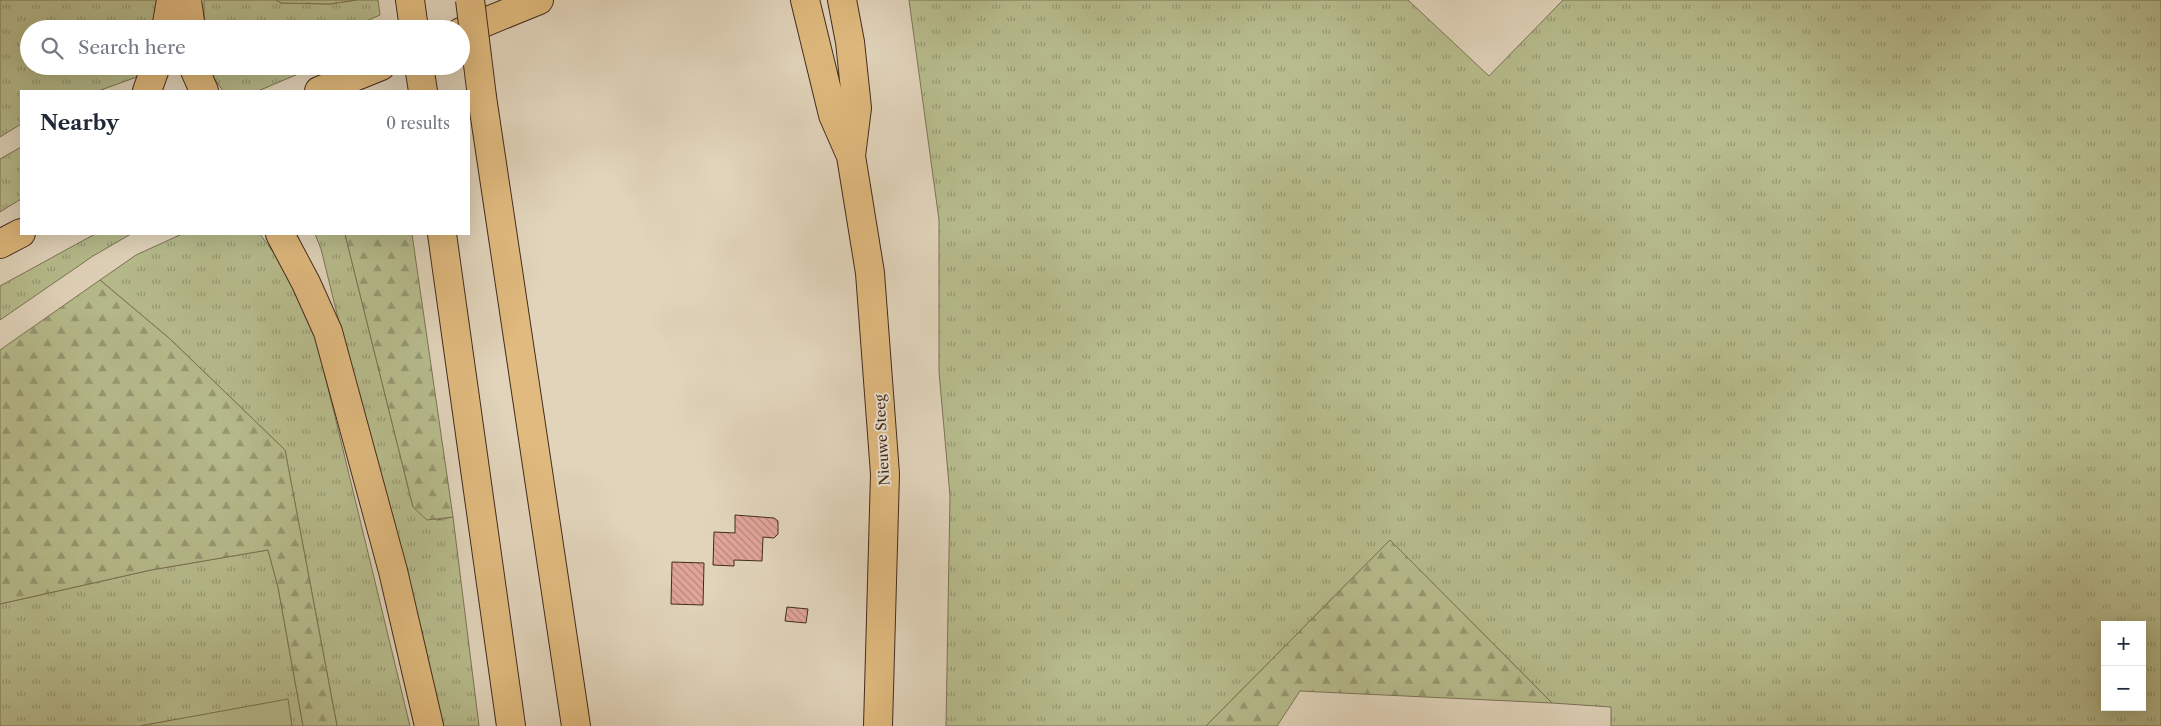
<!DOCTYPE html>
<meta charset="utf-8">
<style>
body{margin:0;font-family:"Libre Caslon Text",serif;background:#f6f6f7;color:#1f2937}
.controls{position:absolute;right:15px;bottom:15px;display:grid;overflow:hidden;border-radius:0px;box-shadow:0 5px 20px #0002}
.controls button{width:45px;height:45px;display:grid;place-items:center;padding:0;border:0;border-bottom:1px solid #e0e1e3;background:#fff;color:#1f2937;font:25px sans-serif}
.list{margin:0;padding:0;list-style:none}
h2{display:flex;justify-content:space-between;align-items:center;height:65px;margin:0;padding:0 20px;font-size:21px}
h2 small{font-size:16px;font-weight:400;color:#747a83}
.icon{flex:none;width:28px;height:28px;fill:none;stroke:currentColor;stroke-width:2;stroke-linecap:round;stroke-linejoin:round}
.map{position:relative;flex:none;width:2161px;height:726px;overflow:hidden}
.search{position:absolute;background:#fff;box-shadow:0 5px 20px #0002;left:20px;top:20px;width:450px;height:55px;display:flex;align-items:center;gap:12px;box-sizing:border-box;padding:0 18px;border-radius:28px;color:#747a83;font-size:19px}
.panel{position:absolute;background:#fff;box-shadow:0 5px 20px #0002;left:20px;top:90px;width:450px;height:145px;border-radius:0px}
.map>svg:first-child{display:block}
.grass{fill:url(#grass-tufts);stroke:#7c7455;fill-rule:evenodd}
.forest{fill:url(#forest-firs);stroke:#7c7455}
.pitch{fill:#b7bc8d;stroke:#7c7455}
.building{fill:url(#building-back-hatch);stroke:#422b1d}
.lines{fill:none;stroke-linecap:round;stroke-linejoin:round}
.primary-casing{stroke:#422b1d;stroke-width:30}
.motorway-casing{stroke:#422b1d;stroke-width:30}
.primary{stroke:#e0ba7e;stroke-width:28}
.motorway{stroke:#e0ba7e;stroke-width:28}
.motorway-bridge-casing{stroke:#422b1d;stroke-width:30;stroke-linecap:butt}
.motorway-bridge{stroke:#e0ba7e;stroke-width:28}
.labels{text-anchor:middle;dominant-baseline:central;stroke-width:4;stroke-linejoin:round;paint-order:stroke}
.street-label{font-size:14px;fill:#422b1d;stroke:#ece3d3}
</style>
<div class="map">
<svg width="2161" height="726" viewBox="0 0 2161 726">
<defs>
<pattern id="grass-tufts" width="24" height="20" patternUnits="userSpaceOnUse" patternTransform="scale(1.25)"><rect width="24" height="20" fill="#b7bc8d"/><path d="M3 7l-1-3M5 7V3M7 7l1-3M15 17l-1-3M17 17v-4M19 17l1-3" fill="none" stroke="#969973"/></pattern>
<pattern id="forest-firs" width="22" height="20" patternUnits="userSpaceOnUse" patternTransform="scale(1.25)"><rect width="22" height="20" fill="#b7bc8d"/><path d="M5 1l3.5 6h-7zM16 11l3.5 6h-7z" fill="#969973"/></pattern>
<pattern id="building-back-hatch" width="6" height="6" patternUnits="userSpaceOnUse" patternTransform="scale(1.25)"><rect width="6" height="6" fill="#e1a59a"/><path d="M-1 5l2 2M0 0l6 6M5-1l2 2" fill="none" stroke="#b8877d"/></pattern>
</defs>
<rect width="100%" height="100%" fill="#e1d4bb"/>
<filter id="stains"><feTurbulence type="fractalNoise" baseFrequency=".004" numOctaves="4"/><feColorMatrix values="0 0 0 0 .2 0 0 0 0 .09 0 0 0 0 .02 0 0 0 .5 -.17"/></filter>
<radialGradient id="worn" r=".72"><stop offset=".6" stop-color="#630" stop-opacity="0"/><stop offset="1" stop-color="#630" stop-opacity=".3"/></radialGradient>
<path class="grass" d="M 0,0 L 163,0 L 160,29 L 29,29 L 29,66 L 150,66 L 148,73 L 98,91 L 21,91 L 21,124 L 0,137 Z
M 204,0 L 276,0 L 281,3 L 330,4 L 356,0 L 378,0 L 380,15 L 348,29 L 204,29 Z
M 909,0 L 1408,0 L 1489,76 L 1563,0 L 2161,0 L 2161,726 L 1611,726 L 1611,707 L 1552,703 L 1390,540 L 1206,726 L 946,726 L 950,496 L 939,372 L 939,220 ZM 2105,625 L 2142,625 L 2142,707 L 2105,707 Z
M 250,66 L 317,66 L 258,91 L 223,91 L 211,74 Z
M 21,147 L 21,199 L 0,212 L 0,159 Z
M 95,234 L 131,234 L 93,256 L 0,320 L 0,286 Z
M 182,234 L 260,234 L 306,297 L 410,726 L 337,726 L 285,450 L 170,339 L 100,280 L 136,255 Z
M 315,234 L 345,234 L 413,507 L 437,520 L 453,517 L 479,726 L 439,726 L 321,249 Z
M 268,550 L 278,587 L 303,726 L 292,726 L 287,700 L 140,726 L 0,726 L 0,604 L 151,570 Z"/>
<path class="forest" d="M 276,0 L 356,0 L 330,4 L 281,3 Z
M 345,234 L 412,234 L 453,517 L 427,520 L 413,507 Z
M 100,280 L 170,339 L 285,450 L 337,726 L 303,726 L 278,587 L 268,550 L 151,570 L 0,604 L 0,350 Z
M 1390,540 L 1552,703 L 1300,691 L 1277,726 L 1206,726 Z"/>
<path class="pitch" d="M 288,699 L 292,726 L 140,726 Z"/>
<path class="building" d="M 735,515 L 774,518 L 778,521 L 778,534 L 774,538 L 763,537 L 762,561 L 734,560 L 734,566 L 713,565 L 714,532 L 735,533 Z
M 672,562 L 704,563 L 703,605 L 671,604 Z
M 787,607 L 808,609 L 806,623 L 785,621 Z"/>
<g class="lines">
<g class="primary-casing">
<path id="primary" d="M 805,0 L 833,115 L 851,156 L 870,273 L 885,474 L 878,726
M 842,0 L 850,42 L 857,108 L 851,156
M 461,32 L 539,0
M 319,91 L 381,66
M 0,244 L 21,233"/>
</g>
<g class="motorway-casing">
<path id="motorway" d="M 187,0 L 191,29
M 410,0 L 414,29
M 166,29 L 171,0
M 193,66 L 204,91
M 419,66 L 423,91
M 147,91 L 156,66
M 482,97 L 576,726
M 280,234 L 306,283 L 328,332 L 393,571 L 429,726
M 442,234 L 511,726"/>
</g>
<use href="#primary" class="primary"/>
<use href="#motorway" class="motorway"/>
<g class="motorway-bridge-casing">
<path id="motorway-bridge" d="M 470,0 L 482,97"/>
</g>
<use href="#motorway-bridge" class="motorway-bridge"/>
</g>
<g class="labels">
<g class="street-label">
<text transform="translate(882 440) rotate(-93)">Nieuwe Steeg</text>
</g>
</g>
<rect width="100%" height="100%" filter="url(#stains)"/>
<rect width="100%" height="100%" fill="url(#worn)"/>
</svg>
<div class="controls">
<button>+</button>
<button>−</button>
</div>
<div class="search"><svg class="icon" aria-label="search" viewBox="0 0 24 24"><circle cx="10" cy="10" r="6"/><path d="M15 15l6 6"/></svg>Search here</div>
<section class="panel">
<h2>Nearby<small>0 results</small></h2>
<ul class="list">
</ul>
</section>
</div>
